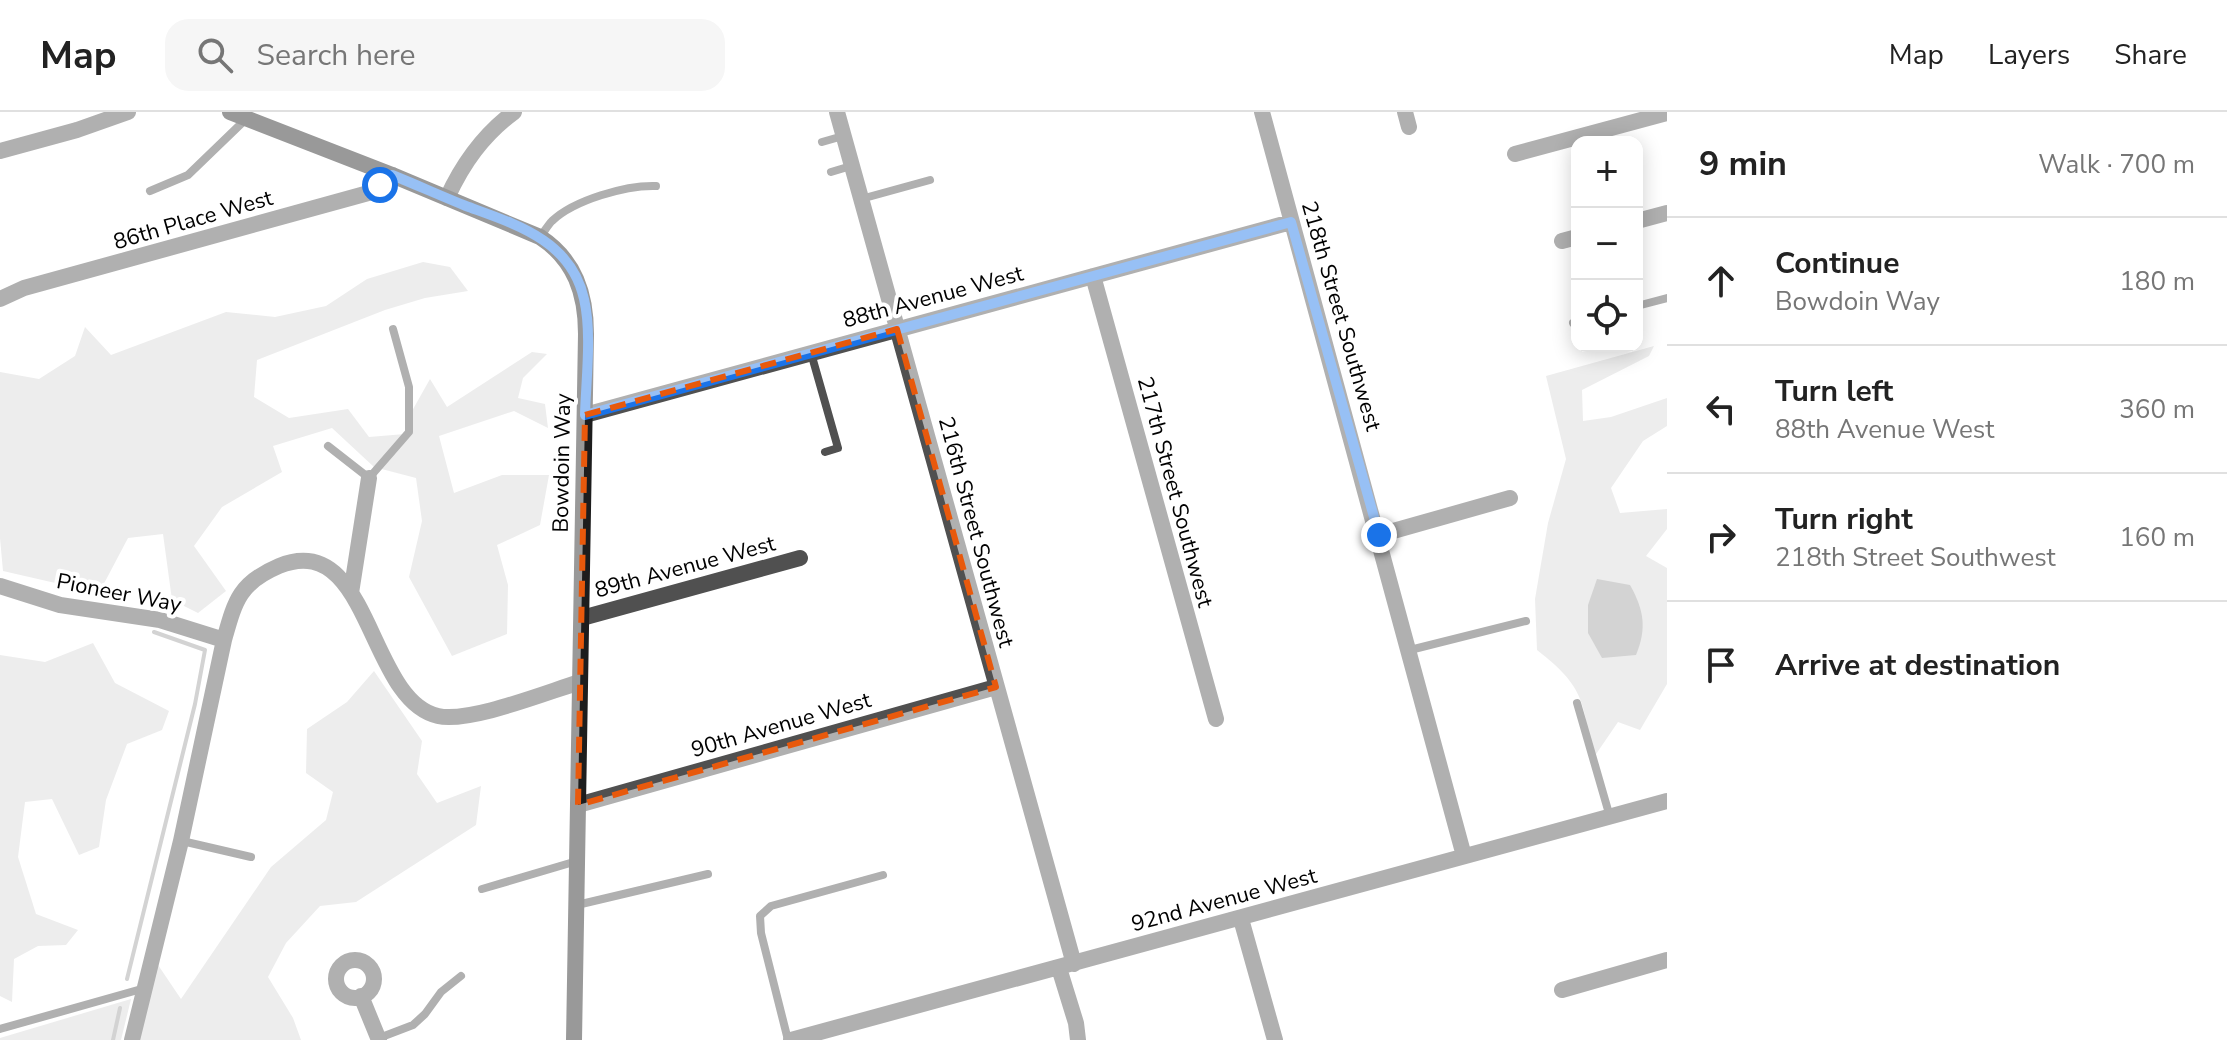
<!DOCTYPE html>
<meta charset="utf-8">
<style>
body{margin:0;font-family:"Nunito Sans",sans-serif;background:#f6f6f6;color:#222}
.controls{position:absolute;right:24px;top:24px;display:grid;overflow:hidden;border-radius:16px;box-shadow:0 4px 20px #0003}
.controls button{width:72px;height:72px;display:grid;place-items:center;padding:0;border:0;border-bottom:2px solid #e0e0e0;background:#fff;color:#222;font:40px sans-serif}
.stop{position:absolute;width:24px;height:24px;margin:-18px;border:6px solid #1a73e8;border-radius:50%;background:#fff}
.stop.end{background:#1a73e8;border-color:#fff;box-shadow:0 2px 8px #0008}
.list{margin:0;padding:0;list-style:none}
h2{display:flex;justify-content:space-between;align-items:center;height:104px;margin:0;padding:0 32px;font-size:34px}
h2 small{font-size:26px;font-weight:400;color:#767676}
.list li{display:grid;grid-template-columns:52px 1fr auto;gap:24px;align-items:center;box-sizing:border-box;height:128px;padding:0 32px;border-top:2px solid #e0e0e0}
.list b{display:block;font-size:30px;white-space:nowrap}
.list p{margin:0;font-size:26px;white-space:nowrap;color:#767676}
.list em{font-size:26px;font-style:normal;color:#767676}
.icon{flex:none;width:44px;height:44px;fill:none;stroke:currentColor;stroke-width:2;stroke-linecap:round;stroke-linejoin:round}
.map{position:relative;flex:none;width:1667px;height:928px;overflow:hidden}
header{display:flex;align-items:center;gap:48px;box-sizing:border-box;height:112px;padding:0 40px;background:#fff;border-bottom:2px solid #e0e0e0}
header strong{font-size:38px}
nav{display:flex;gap:44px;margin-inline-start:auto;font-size:28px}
.search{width:560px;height:72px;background:#f6f6f6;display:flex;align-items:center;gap:20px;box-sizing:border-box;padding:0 28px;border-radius:24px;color:#767676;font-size:30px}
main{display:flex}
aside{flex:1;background:#fff}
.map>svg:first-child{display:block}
.green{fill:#d7d7d7}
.water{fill:#9e9e9e}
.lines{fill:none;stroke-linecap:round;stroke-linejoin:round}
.stream{stroke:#9e9e9e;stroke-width:4}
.lane{stroke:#505050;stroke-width:8}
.street{stroke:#505050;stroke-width:16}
.secondary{stroke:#1d1d1d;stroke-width:16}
.route{stroke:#1a73e8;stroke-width:10}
.marked{fill:none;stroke:#e8590c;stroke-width:6;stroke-dasharray:16 10;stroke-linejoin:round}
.labels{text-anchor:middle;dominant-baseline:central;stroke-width:8;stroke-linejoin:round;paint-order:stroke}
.street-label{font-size:22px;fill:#000;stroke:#fff}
</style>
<header>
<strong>Map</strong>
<div class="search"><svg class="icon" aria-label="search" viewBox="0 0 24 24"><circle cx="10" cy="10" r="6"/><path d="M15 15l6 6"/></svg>Search here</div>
<nav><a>Map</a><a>Layers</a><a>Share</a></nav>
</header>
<main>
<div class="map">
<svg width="1667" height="928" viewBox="0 0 1667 928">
<rect width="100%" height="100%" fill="#fff"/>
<path class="green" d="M 423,150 L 450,155 L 468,179 L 425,186 L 385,198 L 257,248 L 254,285 L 289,306 L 348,297 L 369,325 L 405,322 L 412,299 L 430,267 L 447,295 L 532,240 L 547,242 L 523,266 L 518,286 L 545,292 L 548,316 L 514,299 L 439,324 L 454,381 L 502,363 L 549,363 L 540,413 L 497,433 L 508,473 L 507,522 L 452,544 L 409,465 L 422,409 L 416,366 L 374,355 L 332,316 L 273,334 L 282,360 L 222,395 L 194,434 L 226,479 L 198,501 L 172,488 L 163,422 L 128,426 L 99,481 L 3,459 L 0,426 L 0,260 L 39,267 L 75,244 L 85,215 L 111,243 L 226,200 L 275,205 L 326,194 L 367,167 Z
M 1654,234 L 1649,244 L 1582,278 L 1583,309 L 1611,305 L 1667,286 L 1667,314 L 1643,329 L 1611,376 L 1620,401 L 1667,397 L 1667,417 L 1646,444 L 1667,456 L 1667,572 L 1640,618 L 1618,610 L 1592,648 C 1584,591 1585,575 1537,538 L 1535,487 L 1548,411 L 1566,347 L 1546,264 Z
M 93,531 L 115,571 L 169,599 L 162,618 L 127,632 L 106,688 L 99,735 L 79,743 L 52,687 L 25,690 L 18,745 L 36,802 L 78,818 L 66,833 L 38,834 L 14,847 L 12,890 L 0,884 L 0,543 L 45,550 Z
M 374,559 L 422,629 L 417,662 L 437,691 L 481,674 L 476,713 L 356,790 L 320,794 L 286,831 L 268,865 L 293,906 L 301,928 L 139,928 L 156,850 L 181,887 L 271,755 L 326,708 L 333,680 L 306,661 L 307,617 L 347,590 Z
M 131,887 L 121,928 L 0,928 L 0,926 Z"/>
<path class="water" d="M 1597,467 L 1630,473 C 1644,498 1647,516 1636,543 L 1602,546 L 1588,521 L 1588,493 Z"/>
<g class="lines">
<path class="stream" d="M 127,867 L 195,592 L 205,538 L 154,520
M 113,928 L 120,896"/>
<path class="lane" d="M 822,30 L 843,24
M 831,60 L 851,54
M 150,79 L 188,63 L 245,8
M 861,87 L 930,68
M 540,125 C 544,120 548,113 552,109 C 574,88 626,73 656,74
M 1637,194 L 1667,186
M 1573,211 L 1577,210
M 811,241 L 838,336 L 825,340
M 328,334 L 369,366 L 409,320 L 409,275 L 393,217
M 1410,538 L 1526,509
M 1577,591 L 1610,705
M 182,729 L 251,745
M 482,777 L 577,749
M 577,793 L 708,762
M 0,917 L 145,876
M 379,926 L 413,913 L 425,902 L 441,880 L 461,864
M 788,928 L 761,821 L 760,804 L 771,794 L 883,763"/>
<path class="street" d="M 837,0 L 1074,852
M 1262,0 L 1464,744
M 1405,0 L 1409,15
M 0,39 L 77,18 L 128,0
M 1515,42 L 1667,1
M 447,86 C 463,51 483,23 514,0
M 1637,109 L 1667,101
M 1562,129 L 1577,125
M 1093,164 L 1216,607
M 0,187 L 24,176 L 372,80 L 392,63
M 585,303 L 1291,110
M 1379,423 L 1510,386
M 0,474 L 60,493 L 160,508 L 224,528
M 351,481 L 369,366
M 582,506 L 800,446
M 578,693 L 996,575
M 1241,807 L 1275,928
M336 867a19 19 0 1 1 38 0a19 19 0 1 1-38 0Z
M 1059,856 L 1076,911 L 1078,928
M 1562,878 L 1667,848
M 361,884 L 379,928
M 132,928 L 181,729 L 224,528 C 235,489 239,471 279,454 C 371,417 367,588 438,604 C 470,611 547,580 580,570
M 791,928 L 1667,689"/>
<path class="secondary" d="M 230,0 L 392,63 L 540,125 C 575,148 586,182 586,222 L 574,928"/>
</g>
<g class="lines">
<path class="route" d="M 380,73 L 392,63 C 417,73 441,84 466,94 C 515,112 571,128 584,187 C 592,221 586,267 585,303 L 1291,110 L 1379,423"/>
</g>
<path d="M0 0H1667V928H0ZM 897,217 L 996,575 L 578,693 L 585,303 Z" fill="#fff" fill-opacity=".55" fill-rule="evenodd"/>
<path class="marked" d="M 897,217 L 996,575 L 578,693 L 585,303 Z"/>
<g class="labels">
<g class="street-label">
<text transform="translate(193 108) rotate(-16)">86th Place West</text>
<text transform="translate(933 185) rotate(-15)">88th Avenue West</text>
<text transform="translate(1341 204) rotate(74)">218th Street Southwest</text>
<text transform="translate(562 351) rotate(-89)">Bowdoin Way</text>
<text transform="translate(1175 380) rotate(75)">217th Street Southwest</text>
<text transform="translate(976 420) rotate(75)">216th Street Southwest</text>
<text transform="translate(685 455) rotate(-15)">89th Avenue West</text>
<text transform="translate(119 481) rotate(11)">Pioneer Way</text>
<text transform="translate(781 613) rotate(-16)">90th Avenue West</text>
<text transform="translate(1224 788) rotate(-15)">92nd Avenue West</text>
</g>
</g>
</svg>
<div class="controls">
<button>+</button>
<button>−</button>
<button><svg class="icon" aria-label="locate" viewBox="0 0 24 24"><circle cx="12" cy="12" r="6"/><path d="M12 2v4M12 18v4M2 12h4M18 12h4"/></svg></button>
</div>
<div class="stop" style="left:380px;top:73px"></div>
<div class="stop end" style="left:1379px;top:423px"></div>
</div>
<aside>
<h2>9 min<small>Walk · 700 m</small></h2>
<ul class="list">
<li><svg class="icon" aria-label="ahead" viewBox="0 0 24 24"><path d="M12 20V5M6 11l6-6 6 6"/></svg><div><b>Continue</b><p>Bowdoin Way</p></div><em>180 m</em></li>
<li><svg class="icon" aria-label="left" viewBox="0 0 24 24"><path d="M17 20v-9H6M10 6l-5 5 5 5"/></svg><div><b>Turn left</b><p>88th Avenue West</p></div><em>360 m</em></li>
<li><svg class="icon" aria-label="right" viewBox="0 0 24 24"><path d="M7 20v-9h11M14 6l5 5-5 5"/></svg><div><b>Turn right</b><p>218th Street Southwest</p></div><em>160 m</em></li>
<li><svg class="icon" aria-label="arrive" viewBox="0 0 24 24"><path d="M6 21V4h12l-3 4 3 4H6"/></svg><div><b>Arrive at destination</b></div></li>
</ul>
</aside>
</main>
